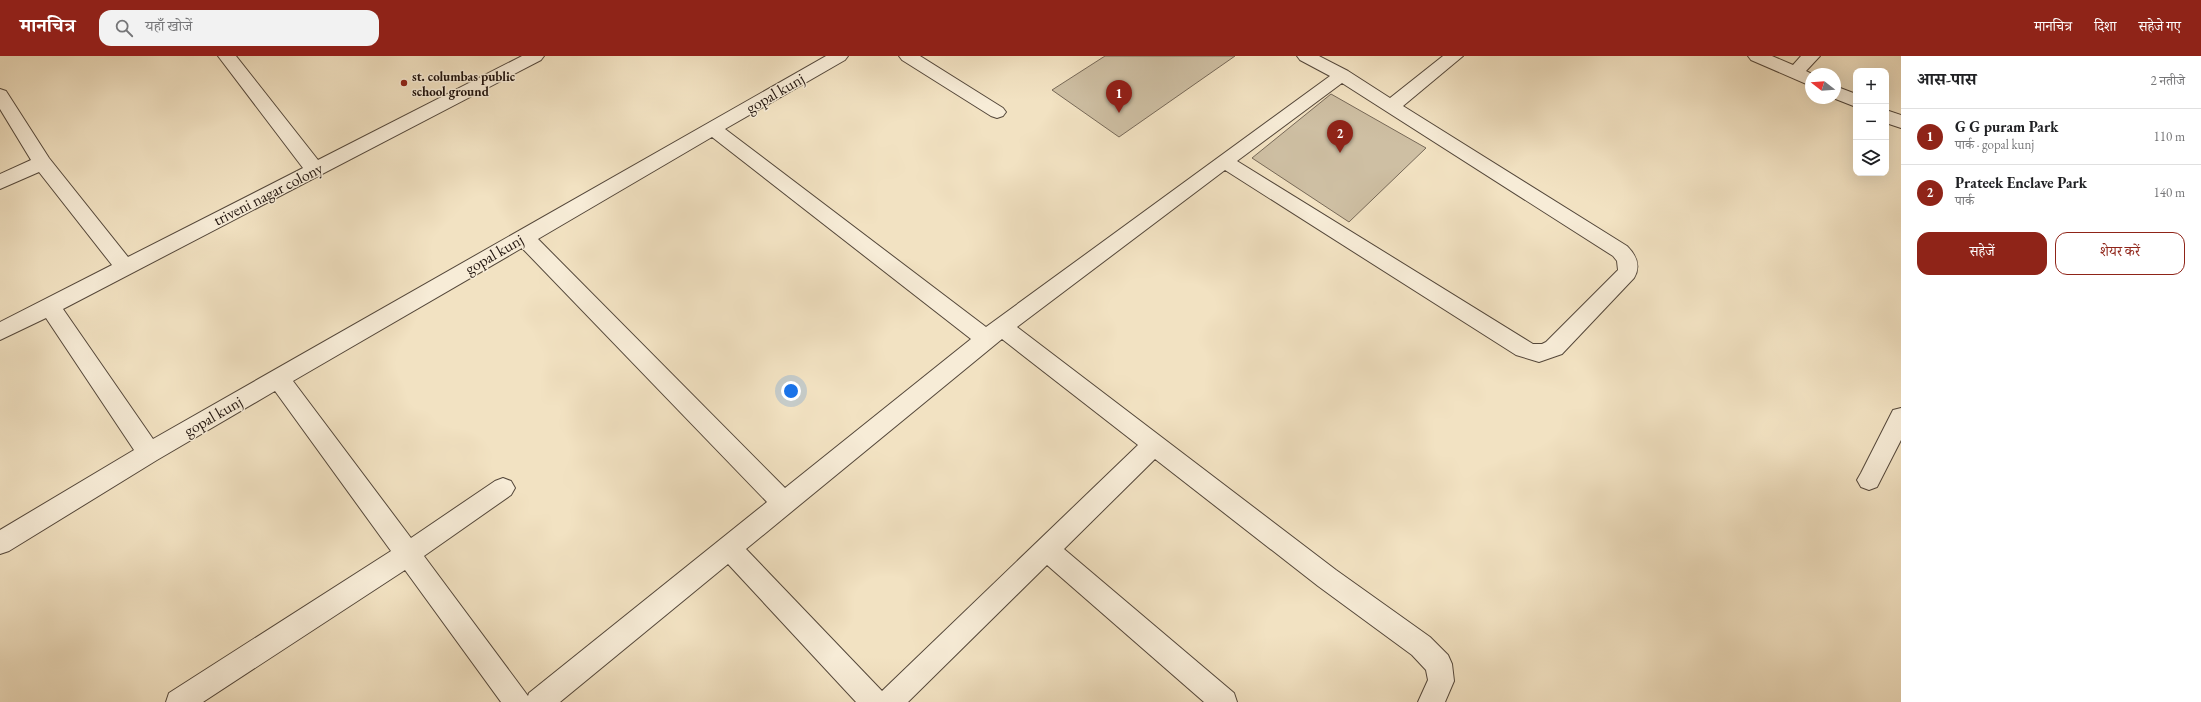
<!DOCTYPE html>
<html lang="hi">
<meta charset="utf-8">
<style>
body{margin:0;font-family:"EB Garamond","Noto Serif Devanagari",serif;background:#f2f2f2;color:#202124}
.controls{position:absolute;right:12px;top:12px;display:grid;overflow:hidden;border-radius:8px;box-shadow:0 4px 16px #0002}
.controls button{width:36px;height:36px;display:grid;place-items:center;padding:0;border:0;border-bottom:1px solid #e0e0e0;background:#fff;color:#202124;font:20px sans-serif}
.compass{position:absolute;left:1805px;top:12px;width:36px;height:36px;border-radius:50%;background:#fff;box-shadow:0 4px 16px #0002;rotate:287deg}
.you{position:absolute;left:791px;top:335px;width:14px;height:14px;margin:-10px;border:3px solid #fff;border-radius:50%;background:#1a73e8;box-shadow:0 0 0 6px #1a73e833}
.badge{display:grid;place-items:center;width:26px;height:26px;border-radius:50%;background:#8f2418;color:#fff;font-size:13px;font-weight:700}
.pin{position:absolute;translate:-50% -33px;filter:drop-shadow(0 1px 2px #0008)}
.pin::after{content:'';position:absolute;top:21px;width:14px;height:12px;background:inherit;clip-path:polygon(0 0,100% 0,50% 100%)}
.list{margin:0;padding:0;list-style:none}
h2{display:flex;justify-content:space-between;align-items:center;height:52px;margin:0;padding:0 16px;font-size:17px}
h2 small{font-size:13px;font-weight:400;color:#757577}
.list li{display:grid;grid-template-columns:26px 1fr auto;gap:12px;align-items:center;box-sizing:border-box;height:56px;padding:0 16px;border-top:1px solid #e0e0e0}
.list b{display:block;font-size:15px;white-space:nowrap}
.list p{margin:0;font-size:13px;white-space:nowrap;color:#757577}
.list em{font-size:13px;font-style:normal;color:#757577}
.actions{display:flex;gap:8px;padding:12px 16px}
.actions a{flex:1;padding:9px 0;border:1px solid #8f2418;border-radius:12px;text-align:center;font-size:14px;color:#8f2418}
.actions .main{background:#8f2418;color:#fff}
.icon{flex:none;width:22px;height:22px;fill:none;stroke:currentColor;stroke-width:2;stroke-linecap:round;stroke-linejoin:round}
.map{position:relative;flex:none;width:1901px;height:646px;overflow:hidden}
header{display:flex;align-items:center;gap:24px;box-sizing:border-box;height:56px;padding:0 20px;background:#8f2418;color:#fff}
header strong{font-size:19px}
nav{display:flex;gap:22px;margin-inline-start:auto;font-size:14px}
.search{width:280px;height:36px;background:#f2f2f2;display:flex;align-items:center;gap:10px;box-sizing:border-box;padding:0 14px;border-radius:12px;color:#757577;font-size:15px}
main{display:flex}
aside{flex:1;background:#fff}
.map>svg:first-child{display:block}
.green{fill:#cebfa3;stroke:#776958}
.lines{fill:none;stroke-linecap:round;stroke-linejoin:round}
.minor-casing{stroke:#54473a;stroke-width:2}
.minor{fill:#f7ecd7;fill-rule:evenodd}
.poi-dot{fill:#8f2418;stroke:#f7ecd7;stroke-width:1.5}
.labels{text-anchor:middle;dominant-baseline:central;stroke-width:3;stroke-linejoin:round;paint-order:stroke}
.far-poi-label{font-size:13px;font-weight:bold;fill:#20130d;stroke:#f7ecd7;text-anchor:start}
.street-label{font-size:16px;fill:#20130d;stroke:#f7ecd7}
</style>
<header>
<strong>मानचित्र</strong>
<div class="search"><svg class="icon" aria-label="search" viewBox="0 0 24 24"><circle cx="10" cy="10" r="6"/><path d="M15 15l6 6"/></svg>यहाँ खोजें</div>
<nav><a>मानचित्र</a><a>दिशा</a><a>सहेजे गए</a></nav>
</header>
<main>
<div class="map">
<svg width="1901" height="646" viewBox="0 0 1901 646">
<rect width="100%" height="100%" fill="#f2e2c2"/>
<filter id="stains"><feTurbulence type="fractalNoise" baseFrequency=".005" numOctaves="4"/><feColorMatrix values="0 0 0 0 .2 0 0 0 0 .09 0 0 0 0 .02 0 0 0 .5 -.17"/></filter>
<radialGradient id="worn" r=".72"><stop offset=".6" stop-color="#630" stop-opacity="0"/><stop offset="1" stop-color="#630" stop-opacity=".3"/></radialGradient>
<path class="green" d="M 1105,0 L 1235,0 L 1119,81 L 1052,34 Z
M 1331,38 L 1426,92 L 1349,166 L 1252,102 Z"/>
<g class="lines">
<g class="minor-casing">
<path id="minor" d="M 218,0 L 236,0 L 318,104 L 522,0 L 544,0 L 541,4 L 63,253 L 153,383 L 826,0 L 848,0 L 845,4 L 725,73 L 986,271 L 1330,20 L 1300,4 L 1297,0 L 1319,0 L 1348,15 L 1390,42 L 1443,0 L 1463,0 L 1403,50 L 1627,190 C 1637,200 1641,210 1634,222 L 1562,298 L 1539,306 L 1516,299 L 1225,114 L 1017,271 L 1336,514 L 1430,581 L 1448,599 L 1452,608 L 1454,625 L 1445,646 L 1418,646 L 1428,624 L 1426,614 L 1412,599 L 1318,530 L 1155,403 L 1064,493 L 1234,637 L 1237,646 L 1204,646 L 1047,509 L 908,646 L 856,646 L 728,508 L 560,646 L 501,646 L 405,514 L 203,646 L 166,646 L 169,637 L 391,495 L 275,335 L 157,404 L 9,495 L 0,498 L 0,474 L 134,394 L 46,262 L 0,284 L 0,266 L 112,209 L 39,116 L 0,133 L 0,118 L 31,104 L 0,53 L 0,33 L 6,35 L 49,102 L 128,201 L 303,112 ZM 1342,27 L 1613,200 L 1617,205 L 1618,214 L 1546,286 L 1542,288 L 1533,288 L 1237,105 ZM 712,81 L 971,283 L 785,432 L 538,183 ZM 522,192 L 767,446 L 529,637 L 528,640 L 424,500 L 511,439 L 515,432 L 511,425 L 503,422 L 495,425 L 411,482 L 293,325 ZM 1002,283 L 1138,389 L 882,635 L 746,493 Z
M 899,0 L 920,0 L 1003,52 L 1006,56 L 1003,60 L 997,62 L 991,60 L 902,4 Z
M 1748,0 L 1772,0 L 1793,9 L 1801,0 L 1820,0 L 1806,15 L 1812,18 L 1811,30 L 1751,4 Z
M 1835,30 L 1856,38 L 1856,51 L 1833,42 L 1835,42 Z
M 1886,54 L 1901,59 L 1901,72 L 1886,67 Z
M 1901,352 L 1901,384 L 1877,431 L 1869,434 L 1861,431 L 1857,424 L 1861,417 L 1893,354 Z"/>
</g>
<use href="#minor" class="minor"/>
</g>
<circle class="poi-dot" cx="404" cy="27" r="4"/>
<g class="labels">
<g class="far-poi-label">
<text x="412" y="20">st. columbas public<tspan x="412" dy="15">school ground</tspan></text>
</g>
<g class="street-label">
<text transform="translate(775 37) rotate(-30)">gopal kunj</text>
<text transform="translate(268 138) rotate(-27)">triveni nagar colony</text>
<text transform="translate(494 198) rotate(-30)">gopal kunj</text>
<text transform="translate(213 360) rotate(-30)">gopal kunj</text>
</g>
</g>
<rect width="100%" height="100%" filter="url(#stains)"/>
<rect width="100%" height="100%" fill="url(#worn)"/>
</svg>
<div class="controls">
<button>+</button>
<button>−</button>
<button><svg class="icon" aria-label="layers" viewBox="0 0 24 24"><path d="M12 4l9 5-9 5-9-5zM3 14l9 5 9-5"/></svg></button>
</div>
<svg class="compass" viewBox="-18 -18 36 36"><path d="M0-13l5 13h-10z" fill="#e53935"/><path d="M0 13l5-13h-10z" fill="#757577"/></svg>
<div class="you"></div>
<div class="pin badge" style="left:1119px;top:57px">1</div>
<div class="pin badge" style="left:1340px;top:97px">2</div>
</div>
<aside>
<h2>आस-पास<small>2 नतीजे</small></h2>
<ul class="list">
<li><span class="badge">1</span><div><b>G G puram Park</b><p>पार्क · gopal kunj</p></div><em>110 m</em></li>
<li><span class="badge">2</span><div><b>Prateek Enclave Park</b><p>पार्क</p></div><em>140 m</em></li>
</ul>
<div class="actions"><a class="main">सहेजें</a><a>शेयर करें</a></div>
</aside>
</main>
